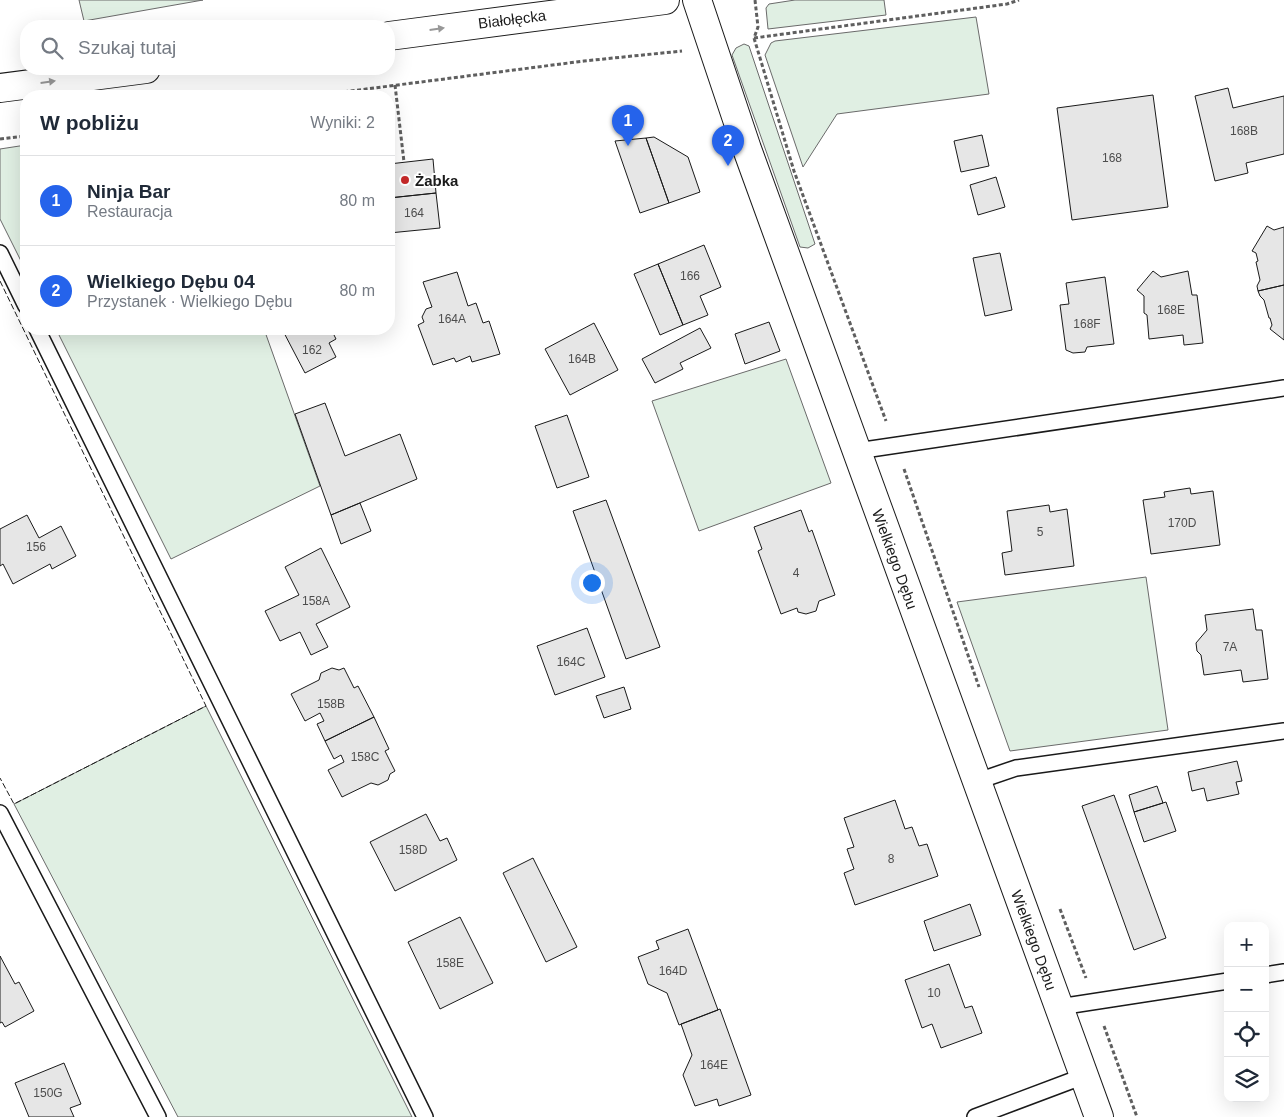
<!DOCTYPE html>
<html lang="pl">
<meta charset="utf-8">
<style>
body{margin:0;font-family:Arial,sans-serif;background:#f6f6f7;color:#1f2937}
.controls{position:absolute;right:15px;bottom:15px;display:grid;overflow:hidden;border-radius:10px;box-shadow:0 5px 20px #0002}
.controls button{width:45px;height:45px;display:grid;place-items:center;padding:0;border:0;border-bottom:1px solid #e0e1e3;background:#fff;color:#1f2937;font:25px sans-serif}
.you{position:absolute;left:591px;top:582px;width:18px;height:18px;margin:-12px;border:4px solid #fff;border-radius:50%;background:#1a73e8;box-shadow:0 0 0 8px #1a73e833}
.badge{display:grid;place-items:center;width:32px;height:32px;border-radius:50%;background:#2563eb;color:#fff;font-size:16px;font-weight:700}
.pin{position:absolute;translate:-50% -41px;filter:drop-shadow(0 1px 2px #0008)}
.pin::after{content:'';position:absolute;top:26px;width:18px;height:15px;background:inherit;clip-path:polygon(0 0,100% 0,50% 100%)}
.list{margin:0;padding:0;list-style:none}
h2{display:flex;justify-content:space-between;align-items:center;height:65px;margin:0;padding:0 20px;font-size:21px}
h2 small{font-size:16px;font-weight:400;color:#747a83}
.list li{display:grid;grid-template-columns:32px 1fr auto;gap:15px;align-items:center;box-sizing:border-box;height:90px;padding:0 20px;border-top:1px solid #e0e1e3}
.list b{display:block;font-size:19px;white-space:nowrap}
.list p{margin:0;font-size:16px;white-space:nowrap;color:#747a83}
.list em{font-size:16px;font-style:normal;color:#747a83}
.icon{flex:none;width:28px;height:28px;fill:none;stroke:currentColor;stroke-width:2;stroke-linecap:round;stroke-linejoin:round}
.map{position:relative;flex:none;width:1284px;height:1117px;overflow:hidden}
.search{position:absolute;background:#fff;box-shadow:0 5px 20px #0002;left:20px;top:20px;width:375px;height:55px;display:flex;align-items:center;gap:12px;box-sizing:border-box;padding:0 18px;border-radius:20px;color:#747a83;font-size:19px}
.panel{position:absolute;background:#fff;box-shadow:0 5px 20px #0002;left:20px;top:90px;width:375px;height:245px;border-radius:20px}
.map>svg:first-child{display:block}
.green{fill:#e0efe3;stroke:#6a6a6a}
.building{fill:#e6e6e6;stroke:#1a1a1a}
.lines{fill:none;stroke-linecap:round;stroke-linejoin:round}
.service-casing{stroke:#1a1a1a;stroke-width:18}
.minor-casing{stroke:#1a1a1a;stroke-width:30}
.tertiary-casing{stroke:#1a1a1a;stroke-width:30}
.path{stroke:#5f5f5f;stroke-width:3;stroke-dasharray:4 2.5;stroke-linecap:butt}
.service{stroke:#fff;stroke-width:15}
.minor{stroke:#fff;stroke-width:28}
.tertiary{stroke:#fff;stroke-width:28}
.fence{stroke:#1a1a1a;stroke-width:1;stroke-dasharray:6 2.5;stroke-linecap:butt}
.oneway{fill:#989898}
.poi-dot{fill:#c62828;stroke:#fff;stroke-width:2}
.labels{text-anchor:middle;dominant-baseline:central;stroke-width:4;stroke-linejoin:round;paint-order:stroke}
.number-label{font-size:12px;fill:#4d4d4d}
.street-label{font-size:15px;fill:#1a1a1a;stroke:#fff}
.poi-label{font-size:15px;font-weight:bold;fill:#1a1a1a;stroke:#fff;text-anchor:start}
</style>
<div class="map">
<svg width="1284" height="1117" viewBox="0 0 1284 1117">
<rect width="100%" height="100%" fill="#fff"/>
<path class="green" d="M 79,0 L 203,0 L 84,21 Z
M 795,0 L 884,0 L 886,15 L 768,29 L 766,8 L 769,4 Z
M 976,17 L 989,94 L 837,114 L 803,167 L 765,55 L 771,43 L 775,41 Z
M 744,44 L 749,46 L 815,244 L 808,248 L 800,247 L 732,55 L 736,48 Z
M 26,145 L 26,271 L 0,219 L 0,149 Z
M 56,329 L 264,329 L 320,486 L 171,559 Z
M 786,359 L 831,483 L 699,531 L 652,401 Z
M 1146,577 L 1168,730 L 1010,751 L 957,602 Z
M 206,706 L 412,1117 L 178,1117 L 14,804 Z"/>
<path class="building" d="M 1228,88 L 1233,108 L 1284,96 L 1284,154 L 1246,163 L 1248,173 L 1215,181 L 1195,96 Z
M 1153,95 L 1168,207 L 1072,220 L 1057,108 Z
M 982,135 L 989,166 L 961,172 L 954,141 Z
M 654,137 L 688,157 L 700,192 L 669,203 L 646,138 Z
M 646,138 L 669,203 L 640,213 L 615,141 Z
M 433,159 L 436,193 L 389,198 L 389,164 Z
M 996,177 L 1005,207 L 978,215 L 970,185 Z
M 436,193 L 440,228 L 389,233 L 389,198 Z
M 1267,226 L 1274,230 L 1284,227 L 1284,285 L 1258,291 L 1257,286 L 1260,280 L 1256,262 L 1258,261 L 1256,253 L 1252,251 Z
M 704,245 L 721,287 L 700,296 L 708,315 L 683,325 L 658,264 Z
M 1000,253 L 1012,310 L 985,316 L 973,258 Z
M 658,264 L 683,325 L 660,335 L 634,274 Z
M 1153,271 L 1161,277 L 1188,271 L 1192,295 L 1197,295 L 1203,343 L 1184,345 L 1183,335 L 1149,339 L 1147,315 L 1144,313 L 1144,296 L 1137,290 Z
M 457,272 L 468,306 L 476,303 L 483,323 L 489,321 L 500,354 L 472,362 L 470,356 L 456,362 L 454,358 L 433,365 L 418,325 L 424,322 L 422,317 L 426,309 L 432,307 L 423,282 Z
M 1105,277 L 1114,344 L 1087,347 L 1085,352 L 1073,353 L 1066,350 L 1060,305 L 1069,304 L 1066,283 Z
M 1284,285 L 1284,340 L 1270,329 L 1272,325 L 1270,318 L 1269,318 L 1264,300 L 1260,296 L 1258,291 Z
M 769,322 L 780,351 L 745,364 L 735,334 Z
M 594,323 L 618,370 L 570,395 L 545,349 Z
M 700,328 L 711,348 L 680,363 L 683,369 L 655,383 L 642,359 Z
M 282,329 L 331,329 L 336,339 L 329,343 L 336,357 L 305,373 Z
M 325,403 L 345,456 L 400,434 L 417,479 L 331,515 L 295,414 Z
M 567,415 L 589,477 L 557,488 L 535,426 Z
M 1190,488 L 1191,494 L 1213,491 L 1220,545 L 1151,554 L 1143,500 L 1165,497 L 1164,492 Z
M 606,500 L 660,647 L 626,659 L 573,511 Z
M 360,503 L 371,531 L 341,544 L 331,515 Z
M 1049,505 L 1050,512 L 1067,509 L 1074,566 L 1005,575 L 1002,553 L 1012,551 L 1007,511 Z
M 801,510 L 809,532 L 812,530 L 835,595 L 819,601 L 816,611 L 806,614 L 798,612 L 797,608 L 781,614 L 758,551 L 762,549 L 754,527 Z
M 27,515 L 39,538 L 61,526 L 76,556 L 52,569 L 50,564 L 13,584 L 3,564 L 0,566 L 0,529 Z
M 321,548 L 350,607 L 316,624 L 328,647 L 311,655 L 300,632 L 280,641 L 265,611 L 299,595 L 285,567 Z
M 1253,609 L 1256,630 L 1262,630 L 1268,679 L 1243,682 L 1241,670 L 1204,675 L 1201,655 L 1197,651 L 1196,643 L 1207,630 L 1205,615 Z
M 587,628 L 605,677 L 555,695 L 537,646 Z
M 332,668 L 339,670 L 344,668 L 354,688 L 358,686 L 374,717 L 325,741 L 317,724 L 324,721 L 320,713 L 305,721 L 291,694 L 319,680 L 321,673 Z
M 624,687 L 631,709 L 604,718 L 596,696 Z
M 374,717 L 389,749 L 385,751 L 395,771 L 390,774 L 388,780 L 378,785 L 371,783 L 342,797 L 328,770 L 344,762 L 341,755 L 334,759 L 325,741 Z
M 1237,761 L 1242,781 L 1236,782 L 1239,794 L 1207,801 L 1204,788 L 1192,791 L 1188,772 Z
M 1157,786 L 1163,803 L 1134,812 L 1129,795 Z
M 1114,795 L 1166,938 L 1134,950 L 1082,806 Z
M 895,800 L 905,829 L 912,827 L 919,846 L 927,844 L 938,876 L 855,905 L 844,873 L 854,869 L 847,849 L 854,847 L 844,818 Z
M 1166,802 L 1176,831 L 1144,842 L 1134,812 Z
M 426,814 L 440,841 L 447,838 L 457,860 L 395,891 L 370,842 Z
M 533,858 L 577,947 L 546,962 L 503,873 Z
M 970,904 L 981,935 L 934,951 L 924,921 Z
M 460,917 L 493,983 L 440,1009 L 408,942 Z
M 688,929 L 718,1010 L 679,1025 L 667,993 L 648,984 L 638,957 L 659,949 L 656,941 Z
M 0,956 L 15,984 L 19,982 L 34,1011 L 5,1027 L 2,1022 L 0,1023 Z
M 949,964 L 965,1008 L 972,1006 L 982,1033 L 941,1048 L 932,1024 L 922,1028 L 905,980 Z
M 720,1009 L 751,1095 L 719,1106 L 717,1099 L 695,1106 L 683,1075 L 692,1055 L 681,1024 Z
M 64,1063 L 81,1104 L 70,1108 L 74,1117 L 29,1117 L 15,1083 Z"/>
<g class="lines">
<g class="service-casing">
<path id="service" d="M 0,253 L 26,306
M 37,329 L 425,1117
M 857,451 L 1284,388
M 975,782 L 1016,768 L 1284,731
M 0,813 L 158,1117
M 1265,975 L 1284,972
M 1059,1007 L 1228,981
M 975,1117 L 1084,1076"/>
</g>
<g class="minor-casing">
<path id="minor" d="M 697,0 L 747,149 L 1099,1117"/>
</g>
<g class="tertiary-casing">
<path id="tertiary" d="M 389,36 L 665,0
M 0,88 L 146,69"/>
</g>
<path class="path" d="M 755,0 L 758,27 L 754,38 L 794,171 L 886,421
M 754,38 L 1007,4 L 1019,0
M 395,85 L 404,162
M 312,96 L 584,61 L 682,51
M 0,139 L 26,136
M 904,469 L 979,687
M 1060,909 L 1086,978
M 1104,1026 L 1137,1117"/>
<use href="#service" class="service"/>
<use href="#minor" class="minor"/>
<use href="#tertiary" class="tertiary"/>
<path class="fence" d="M 0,281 L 206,706 L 14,804 L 0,778"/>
</g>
<defs><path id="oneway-solid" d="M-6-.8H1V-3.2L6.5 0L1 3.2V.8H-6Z" transform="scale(1.25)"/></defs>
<g class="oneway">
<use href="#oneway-solid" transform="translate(437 29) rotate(-8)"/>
<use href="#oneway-solid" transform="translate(48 82) rotate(-8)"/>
</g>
<circle class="poi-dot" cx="405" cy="180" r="5"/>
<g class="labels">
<g class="number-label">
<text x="1244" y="131">168B</text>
<text x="1112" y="158">168</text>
<text x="414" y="213">164</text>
<text x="690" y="276">166</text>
<text x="1171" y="310">168E</text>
<text x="452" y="319">164A</text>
<text x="1087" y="324">168F</text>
<text x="312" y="350">162</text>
<text x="582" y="359">164B</text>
<text x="1182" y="523">170D</text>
<text x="1040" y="532">5</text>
<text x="36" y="547">156</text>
<text x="796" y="573">4</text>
<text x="316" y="601">158A</text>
<text x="1230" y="647">7A</text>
<text x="571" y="662">164C</text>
<text x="331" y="704">158B</text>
<text x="365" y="757">158C</text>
<text x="413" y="850">158D</text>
<text x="891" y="859">8</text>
<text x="450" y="963">158E</text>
<text x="673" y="971">164D</text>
<text x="934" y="993">10</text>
<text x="714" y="1065">164E</text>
<text x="48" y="1093">150G</text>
</g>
<g class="street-label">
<text transform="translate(512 19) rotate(-7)">Białołęcka</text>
<text transform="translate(895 559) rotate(70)">Wielkiego Dębu</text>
<text transform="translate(1034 940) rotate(70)">Wielkiego Dębu</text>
</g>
<g class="poi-label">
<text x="415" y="180">Żabka</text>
</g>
</g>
</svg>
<div class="controls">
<button>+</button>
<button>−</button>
<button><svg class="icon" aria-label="locate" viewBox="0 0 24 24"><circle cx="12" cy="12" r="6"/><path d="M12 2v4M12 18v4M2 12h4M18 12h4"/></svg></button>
<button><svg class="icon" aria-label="layers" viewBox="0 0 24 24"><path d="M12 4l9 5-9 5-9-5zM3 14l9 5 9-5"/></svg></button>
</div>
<div class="you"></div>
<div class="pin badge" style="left:628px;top:146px">1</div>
<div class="pin badge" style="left:728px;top:166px">2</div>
<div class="search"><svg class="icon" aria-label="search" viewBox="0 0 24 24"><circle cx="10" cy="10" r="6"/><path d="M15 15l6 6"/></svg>Szukaj tutaj</div>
<section class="panel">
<h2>W pobliżu<small>Wyniki: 2</small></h2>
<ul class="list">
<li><span class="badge">1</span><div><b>Ninja Bar</b><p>Restauracja</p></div><em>80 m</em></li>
<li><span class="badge">2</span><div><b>Wielkiego Dębu 04</b><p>Przystanek · Wielkiego Dębu</p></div><em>80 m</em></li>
</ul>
</section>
</div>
